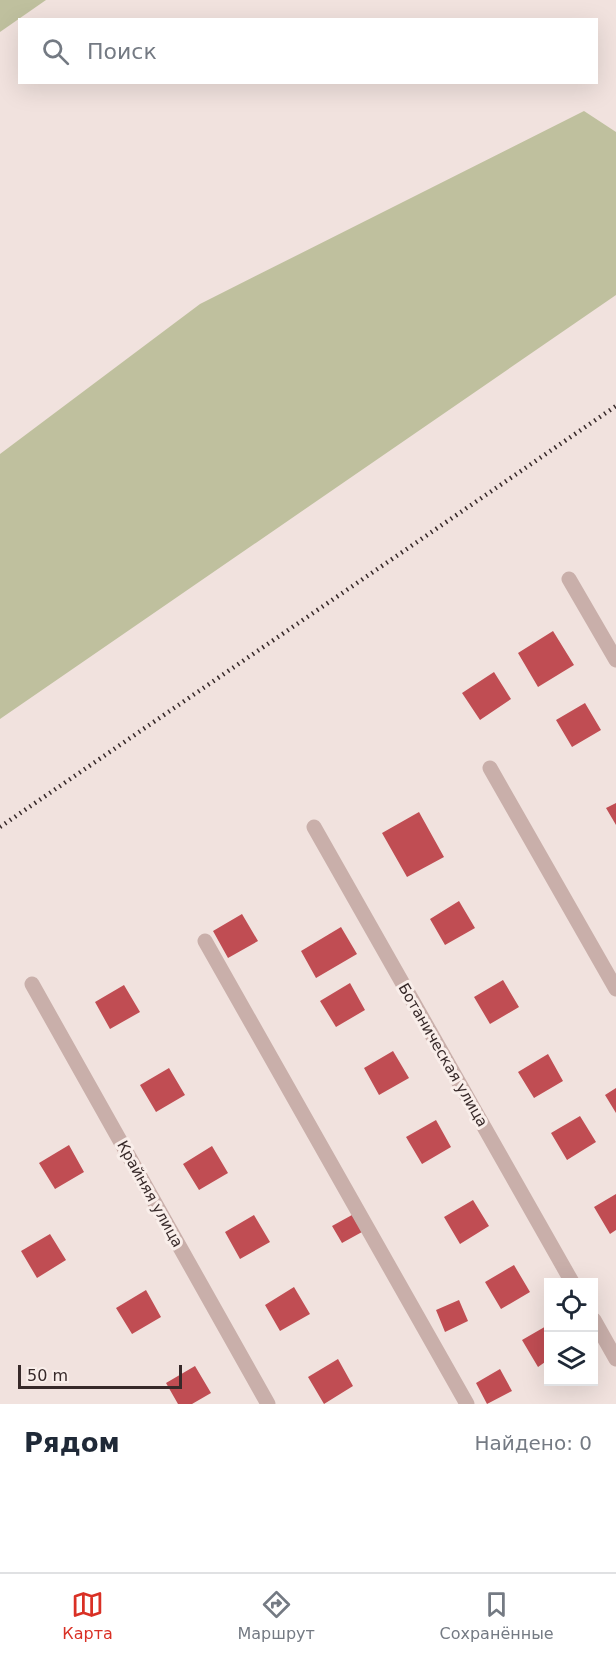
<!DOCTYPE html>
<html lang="ru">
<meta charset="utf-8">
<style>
body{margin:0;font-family:"DejaVu Sans",sans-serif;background:#f6f6f7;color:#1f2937}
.controls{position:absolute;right:18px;bottom:18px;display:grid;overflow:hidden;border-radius:0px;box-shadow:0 6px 24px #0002}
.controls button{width:54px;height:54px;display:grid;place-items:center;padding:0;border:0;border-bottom:2px solid #e0e1e3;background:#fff;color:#1f2937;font:30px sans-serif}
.scale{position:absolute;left:18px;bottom:15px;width:164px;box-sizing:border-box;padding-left:6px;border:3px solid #372929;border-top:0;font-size:16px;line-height:21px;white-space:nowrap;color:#372929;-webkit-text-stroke:4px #f9eeea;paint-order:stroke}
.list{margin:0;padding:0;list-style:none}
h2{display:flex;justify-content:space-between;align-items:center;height:78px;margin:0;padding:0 24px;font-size:26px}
h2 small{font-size:20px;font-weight:400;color:#747a83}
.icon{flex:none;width:33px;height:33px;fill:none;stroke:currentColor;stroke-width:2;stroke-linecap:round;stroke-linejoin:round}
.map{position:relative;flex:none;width:616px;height:1404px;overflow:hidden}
.search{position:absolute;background:#fff;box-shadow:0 6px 24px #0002;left:18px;right:18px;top:18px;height:66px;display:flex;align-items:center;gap:15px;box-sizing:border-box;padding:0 21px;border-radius:0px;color:#747a83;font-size:22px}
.sheet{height:168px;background:#fff}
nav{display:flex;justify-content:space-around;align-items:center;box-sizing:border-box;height:84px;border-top:2px solid #e0e1e3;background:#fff;font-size:16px;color:#747a83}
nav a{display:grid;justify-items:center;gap:3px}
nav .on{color:#d93025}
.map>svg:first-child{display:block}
.green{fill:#bfc09e}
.building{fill:#c04d53}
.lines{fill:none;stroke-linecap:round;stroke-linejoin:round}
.minor{stroke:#c9afaa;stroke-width:15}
.rail{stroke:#372929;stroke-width:4.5;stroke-dasharray:1.5 4.5;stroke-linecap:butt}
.labels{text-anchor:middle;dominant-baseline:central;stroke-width:6;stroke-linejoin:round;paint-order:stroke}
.street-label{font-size:15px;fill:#372929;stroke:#f9eeea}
</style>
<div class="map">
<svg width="616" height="1404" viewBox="0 0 616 1404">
<rect width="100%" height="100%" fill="#f1e2de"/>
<path class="green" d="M 0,0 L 46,0 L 0,32 Z
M 584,111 L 616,132 L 616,295 L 0,719 L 0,454 L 200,304 Z"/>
<path class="building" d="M 553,631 L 574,665 L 538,687 L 518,653 Z
M 494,672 L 511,699 L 480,720 L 462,693 Z
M 585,703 L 601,730 L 572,747 L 556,720 Z
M 616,803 L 616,825 L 606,808 Z
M 419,812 L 444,857 L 407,877 L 382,833 Z
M 459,901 L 475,928 L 445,945 L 430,919 Z
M 242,914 L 258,941 L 228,958 L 213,931 Z
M 341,927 L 357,954 L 316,978 L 301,951 Z
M 503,980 L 519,1007 L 490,1024 L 474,997 Z
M 350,983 L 365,1010 L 336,1027 L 320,1001 Z
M 124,985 L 140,1012 L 110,1029 L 95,1002 Z
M 393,1051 L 409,1078 L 379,1095 L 364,1068 Z
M 548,1054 L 563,1081 L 534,1098 L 518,1072 Z
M 169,1068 L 185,1095 L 156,1112 L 140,1085 Z
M 616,1088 L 616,1113 L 605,1095 Z
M 580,1116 L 596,1142 L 567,1160 L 551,1133 Z
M 436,1120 L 451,1147 L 422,1164 L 406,1137 Z
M 69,1145 L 84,1172 L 55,1189 L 39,1163 Z
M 212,1146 L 228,1173 L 199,1190 L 183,1164 Z
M 616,1194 L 616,1230 L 610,1234 L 594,1207 Z
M 473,1200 L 489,1226 L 460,1244 L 444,1217 Z
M 254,1215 L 270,1242 L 240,1259 L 225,1232 Z
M 352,1215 L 362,1232 L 342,1243 L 332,1226 Z
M 50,1234 L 66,1260 L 37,1278 L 21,1251 Z
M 514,1265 L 530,1292 L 501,1309 L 485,1282 Z
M 294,1287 L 310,1314 L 280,1331 L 265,1305 Z
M 146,1290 L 161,1317 L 132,1334 L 116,1308 Z
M 459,1300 L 468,1321 L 445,1332 L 436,1310 Z
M 548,1325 L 548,1360 L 538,1367 L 522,1340 Z
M 338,1359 L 353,1386 L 324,1404 L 308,1377 Z
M 195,1366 L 211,1393 L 192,1404 L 178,1404 L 166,1383 Z
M 500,1369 L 512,1391 L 487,1404 L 476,1383 Z"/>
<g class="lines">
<path class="minor" d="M 569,579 L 616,660
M 490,768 L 616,989
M 314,827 L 572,1282
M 205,941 L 467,1404
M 32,984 L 268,1404
M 594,1320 L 616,1359"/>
<path class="rail" d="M 0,827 L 616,406"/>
</g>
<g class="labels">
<g class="street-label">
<text transform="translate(443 1055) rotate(60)">Ботаническая улица</text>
<text transform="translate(150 1194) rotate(61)">Крайняя улица</text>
</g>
</g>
</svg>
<div class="controls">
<button><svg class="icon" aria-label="locate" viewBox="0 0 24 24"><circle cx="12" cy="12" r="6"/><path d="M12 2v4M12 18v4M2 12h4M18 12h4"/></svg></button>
<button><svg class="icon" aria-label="layers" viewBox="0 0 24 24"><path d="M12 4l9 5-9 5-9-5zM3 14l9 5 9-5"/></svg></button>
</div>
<div class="scale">50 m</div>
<div class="search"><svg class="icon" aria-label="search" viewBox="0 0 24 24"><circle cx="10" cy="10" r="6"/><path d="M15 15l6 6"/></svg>Поиск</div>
</div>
<section class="sheet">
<h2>Рядом<small>Найдено: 0</small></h2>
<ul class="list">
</ul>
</section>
<nav>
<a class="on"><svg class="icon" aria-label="map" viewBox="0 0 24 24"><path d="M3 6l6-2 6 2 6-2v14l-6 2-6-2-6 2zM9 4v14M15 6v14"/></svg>Карта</a>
<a><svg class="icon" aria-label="directions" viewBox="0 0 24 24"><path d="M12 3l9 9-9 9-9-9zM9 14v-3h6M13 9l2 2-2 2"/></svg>Маршрут</a>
<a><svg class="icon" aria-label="saved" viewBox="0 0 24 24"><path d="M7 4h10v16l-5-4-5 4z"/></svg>Сохранённые</a>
</nav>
